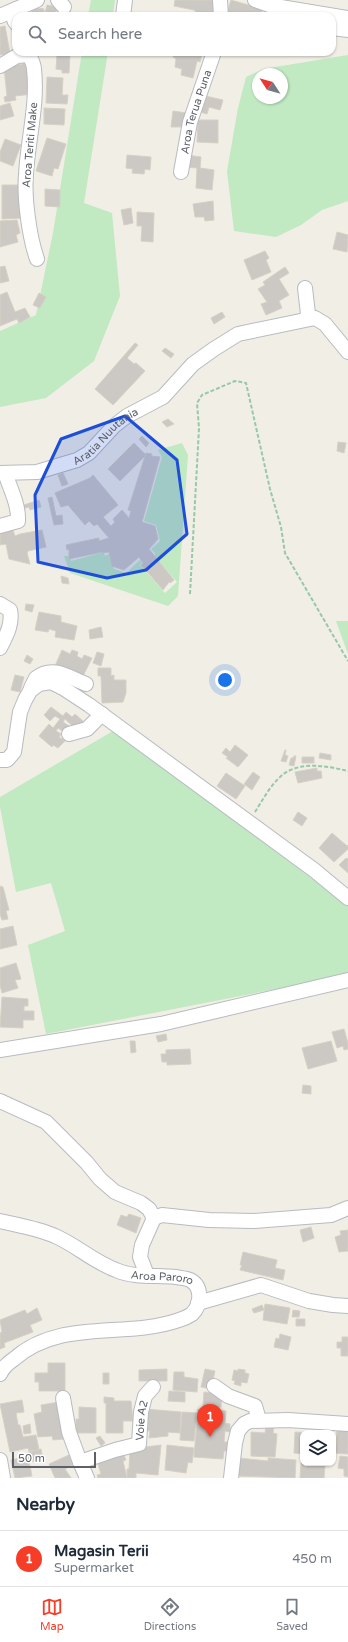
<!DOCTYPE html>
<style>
body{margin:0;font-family:"Varela Round",sans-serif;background:#f2f2f3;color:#1f2937}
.controls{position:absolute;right:12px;bottom:12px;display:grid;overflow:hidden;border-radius:8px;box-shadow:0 1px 3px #0004}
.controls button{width:36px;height:36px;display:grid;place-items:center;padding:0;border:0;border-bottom:1px solid #e0e1e3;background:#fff;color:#1f2937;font:20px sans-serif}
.compass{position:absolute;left:252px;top:68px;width:36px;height:36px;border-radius:50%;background:#fff;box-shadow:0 1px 3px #0004;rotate:306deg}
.scale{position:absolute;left:12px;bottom:10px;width:84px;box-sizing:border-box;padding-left:4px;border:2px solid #5d6167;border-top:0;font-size:11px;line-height:14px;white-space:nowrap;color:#5d6167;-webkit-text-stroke:3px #fff;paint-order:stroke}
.you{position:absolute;left:225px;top:680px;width:14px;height:14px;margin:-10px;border:3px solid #fff;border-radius:50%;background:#1a73e8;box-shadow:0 0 0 6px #1a73e833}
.badge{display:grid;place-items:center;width:26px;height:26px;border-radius:50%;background:#f53d28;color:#fff;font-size:13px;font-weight:700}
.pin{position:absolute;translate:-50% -33px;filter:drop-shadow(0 1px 2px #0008)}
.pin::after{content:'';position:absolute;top:21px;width:14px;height:12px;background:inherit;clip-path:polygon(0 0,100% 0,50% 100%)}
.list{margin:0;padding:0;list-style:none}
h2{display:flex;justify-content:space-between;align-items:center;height:52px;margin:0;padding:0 16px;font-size:17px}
h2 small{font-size:13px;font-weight:400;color:#747a83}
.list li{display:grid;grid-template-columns:26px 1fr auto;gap:12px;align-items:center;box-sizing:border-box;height:56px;padding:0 16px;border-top:1px solid #e0e1e3}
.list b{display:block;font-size:15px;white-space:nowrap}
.list p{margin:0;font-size:13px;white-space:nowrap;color:#747a83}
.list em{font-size:13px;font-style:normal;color:#747a83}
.icon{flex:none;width:22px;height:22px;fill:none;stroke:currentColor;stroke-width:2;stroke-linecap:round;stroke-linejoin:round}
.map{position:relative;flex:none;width:348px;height:1478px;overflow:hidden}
.search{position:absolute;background:#fff;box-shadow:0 1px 3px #0004;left:12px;right:12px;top:12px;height:44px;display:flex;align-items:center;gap:10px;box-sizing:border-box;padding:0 14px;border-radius:12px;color:#747a83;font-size:15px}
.sheet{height:108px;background:#fff}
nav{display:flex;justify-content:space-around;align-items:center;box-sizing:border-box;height:56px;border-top:1px solid #e0e1e3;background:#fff;font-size:11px;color:#747a83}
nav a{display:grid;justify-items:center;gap:2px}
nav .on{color:#f53d28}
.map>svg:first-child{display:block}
.green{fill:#c1e9c2;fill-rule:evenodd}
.building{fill:#ccc8c3;stroke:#d6d1c4}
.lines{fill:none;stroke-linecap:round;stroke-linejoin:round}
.minor-casing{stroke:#b8bbc0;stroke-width:16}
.path{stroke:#98c8a7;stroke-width:2;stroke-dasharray:4 2;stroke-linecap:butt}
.minor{stroke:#fff;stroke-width:14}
.marked{fill:#1d4ed8;fill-opacity:0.2;stroke:#1d4ed8;stroke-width:3;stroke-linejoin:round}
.labels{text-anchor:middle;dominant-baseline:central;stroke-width:4;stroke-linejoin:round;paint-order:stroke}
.street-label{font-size:11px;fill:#5d6167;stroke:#fff}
</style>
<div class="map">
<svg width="348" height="1478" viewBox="0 0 348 1478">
<rect width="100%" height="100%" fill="#f1eee6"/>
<path class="green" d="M 91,0 L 115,0 L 113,16 L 88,16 Z
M 82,52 L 108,52 L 84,203 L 112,213 L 120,296 L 94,361 L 46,398 L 0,407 L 0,331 L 36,315 L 53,233 Z
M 348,55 L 348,201 L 322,210 L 301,225 L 276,237 L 234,231 L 227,171 L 238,108 L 246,77 L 263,69 ZM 258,74 L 282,74 L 282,98 L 258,98 Z
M 182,443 L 188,455 L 178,596 L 168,606 L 70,573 L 64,556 L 70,556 L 71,561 L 104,552 L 105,556 L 109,554 L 114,569 L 126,573 L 140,560 L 142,562 L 140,565 L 165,593 L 177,582 L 155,557 L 155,553 L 151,549 L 160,541 L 156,525 L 144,521 L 162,457 L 158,450 Z
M 336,621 L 348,621 L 348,654 Z
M 113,731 L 348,905 L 348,975 L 46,1034 L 28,945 L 65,931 L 51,883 L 16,892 L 0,807 L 0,797 Z"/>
<path class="building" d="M 175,0 L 214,0 L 213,16 L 197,13 L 194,10 L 174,6 Z
M 231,0 L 262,9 L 261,16 L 226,16 Z
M 47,5 L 57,7 L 55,15 L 45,13 Z
M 32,7 L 44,9 L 44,16 L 31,16 Z
M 5,26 L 10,53 L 0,55 L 0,27 Z
M 174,52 L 190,52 L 202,55 L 200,62 L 197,61 L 193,78 L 181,75 L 182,69 L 175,67 L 176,59 L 173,57 Z
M 57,54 L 70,55 L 69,73 L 62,73 L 62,70 L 56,69 Z
M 28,56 L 33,94 L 15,96 L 16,100 L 5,102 L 4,97 L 7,96 L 4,67 L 23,64 L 23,58 Z
M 47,77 L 63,78 L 62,95 L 68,95 L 67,104 L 46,103 Z
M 201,95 L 223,100 L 220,110 L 209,107 L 207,114 L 197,111 Z
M 10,103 L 14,116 L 0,120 L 0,106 Z
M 44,108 L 65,109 L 64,125 L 44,124 Z
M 173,111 L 186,113 L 184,127 L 171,127 Z
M 198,120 L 218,120 L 218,143 L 197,142 Z
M 47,138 L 66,144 L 58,169 L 54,168 L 52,176 L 36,171 Z
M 5,139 L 21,145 L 13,166 L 0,161 L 0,152 Z
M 127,155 L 151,157 L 150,170 L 145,169 L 144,174 L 132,173 L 133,169 L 126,168 Z
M 187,155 L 201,157 L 200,168 L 214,170 L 212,190 L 196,188 L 197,168 L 185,167 Z
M 2,185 L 19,185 L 19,199 L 23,199 L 24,218 L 2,219 Z
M 45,189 L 60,190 L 60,207 L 45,206 Z
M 213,201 L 214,220 L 205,221 L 204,217 L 195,217 L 193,204 Z
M 131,208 L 133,223 L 124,225 L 121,210 Z
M 137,212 L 154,213 L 153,242 L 141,241 L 142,226 L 137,226 Z
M 17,220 L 20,233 L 16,235 L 18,242 L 0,247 L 0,221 Z
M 337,232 L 348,235 L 347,252 L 333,249 Z
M 265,251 L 269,258 L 266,260 L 271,272 L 252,280 L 244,260 Z
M 5,266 L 9,281 L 0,283 L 0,267 Z
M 285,267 L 289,273 L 279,279 L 289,295 L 279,301 L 282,308 L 266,315 L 261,304 L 267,302 L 258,289 L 265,285 L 263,282 Z
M 7,292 L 15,312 L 25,308 L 30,317 L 19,323 L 17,319 L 0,326 L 0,295 Z
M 39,293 L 46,297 L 40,308 L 33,305 Z
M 222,312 L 225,317 L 214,324 L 211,318 Z
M 135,343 L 138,345 L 127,358 L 134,364 L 136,363 L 145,371 L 113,405 L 95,389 Z
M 165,348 L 174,354 L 171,358 L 162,351 Z
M 168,419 L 174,424 L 167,427 L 162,422 Z
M 142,436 L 149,443 L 146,447 L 139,439 Z
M 338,442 L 346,443 L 344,453 L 337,451 Z
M 134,443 L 146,455 L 120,481 L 108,469 Z
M 146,453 L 152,454 L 151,456 L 160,457 L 142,522 L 155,526 L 158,539 L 149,549 L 174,580 L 170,583 L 169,582 L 163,590 L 141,565 L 143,563 L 139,557 L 124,570 L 112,566 L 109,552 L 102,553 L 102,552 L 69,559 L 69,549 L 67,550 L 66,545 L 99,538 L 99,541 L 109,538 L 97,524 L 94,526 L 89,521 L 85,525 L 68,505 L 61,507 L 55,493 L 90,478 L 93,475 L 118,505 L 103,517 L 111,526 L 115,522 L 113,519 L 122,510 L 129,518 L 131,511 L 128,510 Z
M 63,473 L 68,484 L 62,486 L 58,475 Z
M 52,497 L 56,516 L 62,515 L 63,524 L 54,525 L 48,498 Z
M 39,500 L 41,507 L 30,510 L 29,507 L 25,508 L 24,505 Z
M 13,530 L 15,536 L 20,534 L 42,530 L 46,547 L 28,551 L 27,553 L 30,564 L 9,559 L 6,544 L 0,545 L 0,533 Z
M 61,576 L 68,578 L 69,584 L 62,583 Z
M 26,604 L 34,605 L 32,612 L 25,610 Z
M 39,612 L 61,616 L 61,622 L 77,626 L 74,640 L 55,637 L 56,631 L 49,629 L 48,632 L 35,630 Z
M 101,627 L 103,637 L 90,639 L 89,630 Z
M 62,650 L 70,654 L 72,650 L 78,652 L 77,656 L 82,659 L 84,655 L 92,658 L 83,676 L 64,667 L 62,670 L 55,666 Z
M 97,652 L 104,654 L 101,666 L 93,663 Z
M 27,655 L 33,659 L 30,664 L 24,661 Z
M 98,668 L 111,668 L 111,676 L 114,675 L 114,680 L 126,680 L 126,693 L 123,702 L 102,703 L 101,676 L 98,676 Z
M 15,675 L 24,677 L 20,692 L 11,690 Z
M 51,707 L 63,716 L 66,712 L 72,717 L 75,714 L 83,721 L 77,730 L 65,719 L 63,722 L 69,726 L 64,732 L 58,728 L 56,731 L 61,734 L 59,737 L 65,741 L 58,748 L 53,745 L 52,747 L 39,736 L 49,724 L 53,728 L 60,719 L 55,716 L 50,721 L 44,715 Z
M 235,745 L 248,755 L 238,767 L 226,758 L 228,757 L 222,753 L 226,748 L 230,752 Z
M 285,750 L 286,750 L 285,755 L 288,756 L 286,762 L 281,761 Z
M 320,753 L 331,755 L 331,760 L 319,758 Z
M 294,756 L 296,756 L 294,766 L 289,765 L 291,758 L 293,758 Z
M 302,757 L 314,757 L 314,763 L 302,763 Z
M 317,768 L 317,771 L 321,771 L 322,778 L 298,783 L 295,772 Z
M 253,772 L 260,777 L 252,790 L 244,784 Z
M 226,773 L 245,786 L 236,799 L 217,786 Z
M 298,812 L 307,818 L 302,826 L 293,820 Z
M 332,833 L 347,846 L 348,845 L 348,849 L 334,862 L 319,848 Z
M 346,858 L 348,859 L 348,873 L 339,865 Z
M 0,886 L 3,887 L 9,910 L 6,911 L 8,919 L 2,920 L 0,914 Z
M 13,926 L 17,945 L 0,949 L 0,929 Z
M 16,963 L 21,979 L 15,980 L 18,988 L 2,993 L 0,985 L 0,968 Z
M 2,997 L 28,999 L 28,1006 L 24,1006 L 24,1011 L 34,1011 L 34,1020 L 23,1020 L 23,1028 L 0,1027 Z
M 344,1029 L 348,1043 L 348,1049 L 344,1050 L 343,1046 L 337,1048 L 332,1032 Z
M 166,1034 L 167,1040 L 158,1042 L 156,1036 Z
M 130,1041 L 135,1041 L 136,1052 L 131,1053 Z
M 331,1041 L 337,1061 L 308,1069 L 302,1048 Z
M 190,1049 L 191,1064 L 167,1065 L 167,1062 L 162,1062 L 161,1054 L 166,1054 L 166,1050 Z
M 303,1085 L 311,1086 L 311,1094 L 302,1093 Z
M 129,1214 L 141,1218 L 136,1233 L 117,1225 L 121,1215 L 127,1217 Z
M 311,1227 L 314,1238 L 303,1242 L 300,1230 Z
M 348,1230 L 348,1251 L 339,1252 L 335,1237 L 341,1235 L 340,1231 Z
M 243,1252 L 277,1260 L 275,1268 L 285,1270 L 283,1280 L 240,1270 L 242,1265 L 240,1265 Z
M 265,1304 L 290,1308 L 287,1324 L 263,1320 Z
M 262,1305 L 264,1310 L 254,1313 L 252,1309 Z
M 37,1308 L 42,1320 L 30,1325 L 33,1332 L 4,1343 L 5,1347 L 0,1349 L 0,1333 L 2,1332 L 0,1320 L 25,1310 L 27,1314 Z
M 293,1310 L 300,1311 L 299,1317 L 292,1317 Z
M 296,1319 L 305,1319 L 305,1326 L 296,1326 Z
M 280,1334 L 291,1337 L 288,1350 L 274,1347 L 276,1338 L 279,1339 Z
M 342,1337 L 348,1337 L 348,1356 L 341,1356 L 341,1348 L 337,1348 L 337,1342 L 342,1342 Z
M 48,1363 L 65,1363 L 65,1391 L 39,1391 L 39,1382 L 35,1382 L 35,1373 L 48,1373 Z
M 167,1369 L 167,1381 L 139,1381 L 139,1370 Z
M 205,1369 L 215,1371 L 211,1389 L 201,1387 Z
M 238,1369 L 245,1370 L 245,1373 L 249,1374 L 247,1383 L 241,1382 L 241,1386 L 234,1384 L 235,1381 L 232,1380 L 234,1370 L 238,1371 Z
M 174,1372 L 184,1372 L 184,1377 L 198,1379 L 197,1392 L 173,1390 Z
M 103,1373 L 109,1373 L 109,1384 L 103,1384 Z
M 169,1391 L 185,1392 L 185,1402 L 168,1401 Z
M 204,1392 L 222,1394 L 221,1407 L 203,1406 Z
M 104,1397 L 114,1398 L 114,1401 L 131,1401 L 133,1421 L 123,1421 L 123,1433 L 106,1433 L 106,1403 L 104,1403 Z
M 22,1400 L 24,1412 L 16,1413 L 18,1425 L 20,1425 L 23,1437 L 36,1435 L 39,1450 L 29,1451 L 28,1448 L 10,1452 L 0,1404 Z
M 59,1402 L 64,1439 L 53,1440 L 52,1436 L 38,1437 L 34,1414 L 42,1412 L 41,1405 Z
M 79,1407 L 96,1408 L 96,1433 L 76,1433 L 76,1419 L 79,1419 Z
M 145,1409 L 181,1412 L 180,1433 L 168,1432 L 168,1436 L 149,1438 L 150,1431 L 144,1431 Z
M 198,1409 L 226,1411 L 225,1423 L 230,1424 L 230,1432 L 225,1431 L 224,1442 L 228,1442 L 228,1451 L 224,1451 L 223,1459 L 194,1457 Z
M 182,1412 L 197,1413 L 194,1441 L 180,1440 Z
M 30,1424 L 31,1433 L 24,1434 L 23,1426 Z
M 266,1425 L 274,1426 L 273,1433 L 277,1434 L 275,1457 L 251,1456 L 251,1432 L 265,1433 Z
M 337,1427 L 348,1428 L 348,1454 L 333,1453 L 333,1446 L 336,1446 Z
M 295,1432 L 316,1433 L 303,1433 L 303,1454 L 294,1453 Z
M 100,1436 L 105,1443 L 101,1446 L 96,1438 Z
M 161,1445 L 158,1475 L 136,1473 L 136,1478 L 127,1478 L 127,1469 L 129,1469 L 130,1449 Z
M 167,1445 L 194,1448 L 192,1463 L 188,1462 L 186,1473 L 165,1470 Z
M 41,1449 L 43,1459 L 30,1462 L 28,1452 Z
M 123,1453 L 126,1460 L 123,1461 L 127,1478 L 98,1478 L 97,1475 L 101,1474 L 97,1461 Z
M 69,1455 L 73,1465 L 65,1469 L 71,1478 L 55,1478 L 49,1464 Z
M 28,1456 L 32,1476 L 15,1478 L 11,1460 Z
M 340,1456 L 348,1457 L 348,1477 L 344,1476 L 344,1469 L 338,1468 Z
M 239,1458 L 268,1461 L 268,1458 L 296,1460 L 295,1478 L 237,1476 Z
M 301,1463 L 325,1465 L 324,1478 L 300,1478 Z"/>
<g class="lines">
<g class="minor-casing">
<g id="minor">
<path d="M 58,0 L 64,7"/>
<path d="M 220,0 L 221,16"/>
<path d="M 255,0 L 269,5 L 348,18"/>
<path d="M 16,9 L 14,20 L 16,23"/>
<path d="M 0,16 L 37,0"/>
<path d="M 123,16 L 125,0"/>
<path d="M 332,28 L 348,30"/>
<path d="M 28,52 C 30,57 34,64 34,69 C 38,104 28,139 26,174 C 24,197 29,236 37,259"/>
<path d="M 0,66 L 17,56 L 29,55"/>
<path id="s1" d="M 181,172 L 190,122 L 214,52"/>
<path d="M 305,288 L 308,314 L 306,319"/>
<path id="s2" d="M 0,473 L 37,472 L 77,460 L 89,453 L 114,426 L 127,416 L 163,397 L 193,364 L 214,349 L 238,334 L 315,318 L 325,324 L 348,352"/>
<path d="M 0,526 L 18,521 C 19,505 10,488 5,473"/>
<path d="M 0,604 L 10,610 C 13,624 6,636 0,648"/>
<path d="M 31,688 L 36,678 C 53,665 68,677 86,684"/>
<path d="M 69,734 L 87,729 L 102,714"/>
<path d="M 0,760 L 7,760 L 14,752 L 20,712 L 25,700 L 30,691 L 39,684 L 51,682 L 63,688 L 89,705 L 314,870 L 348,898"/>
<path d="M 0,1050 L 161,1024 L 348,980"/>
<path d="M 0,1101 L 46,1122 L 87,1163 L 100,1179 L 115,1192 L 141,1203 L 149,1209 L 154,1218 L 162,1215 L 209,1220 L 254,1221 L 331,1215 L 348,1208"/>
<path id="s3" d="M 0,1221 C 17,1225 40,1229 55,1236 C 76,1245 94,1262 116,1270 C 134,1278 156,1275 176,1277 C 180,1278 186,1278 190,1280 C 202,1286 202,1304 192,1314 C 189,1316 183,1319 179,1320 C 125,1339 60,1318 14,1359 C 8,1363 3,1367 0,1374"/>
<path d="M 147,1275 L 140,1257 L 142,1245 L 154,1218"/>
<path d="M 198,1303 L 261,1285 L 309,1301 L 333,1305 L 348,1306"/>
<path d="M 214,1386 L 228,1396 L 255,1406 L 259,1420"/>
<path d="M 63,1398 L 69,1432 L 80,1462"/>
<path d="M 0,1460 L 3,1478"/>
<path id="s4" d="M 87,1478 L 80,1462 L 115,1450 L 139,1444 L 141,1412 L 145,1396 L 153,1387"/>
<path d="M 231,1478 L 235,1443 L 238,1431 L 244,1424 L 250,1421 L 288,1420 L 348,1424"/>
</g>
</g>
<path class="path" d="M 190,594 L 199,428 L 197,403 L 202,395 L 235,381 L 246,383 L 270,489 L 281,527 L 285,553 L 348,661
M 255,812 C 262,801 270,786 280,777 C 298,760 327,766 348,771"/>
<use href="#minor" class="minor"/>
</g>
<path class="marked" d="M 125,416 L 177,460 L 187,534 L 146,570 L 107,578 L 38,562 L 35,495 L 61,439 Z"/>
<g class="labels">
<g class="street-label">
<text stroke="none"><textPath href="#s1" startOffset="62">Aroa Terua Puna</textPath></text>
<text transform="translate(30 145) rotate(-85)">Aroa Teriti Make</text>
<text stroke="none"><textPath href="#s2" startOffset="116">Aratia Nuutania</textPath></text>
<text stroke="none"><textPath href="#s3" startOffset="174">Aroa Paroro</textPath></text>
<text stroke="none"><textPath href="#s4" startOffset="103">Voie A2</textPath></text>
</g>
</g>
</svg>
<div class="controls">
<button><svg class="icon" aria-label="layers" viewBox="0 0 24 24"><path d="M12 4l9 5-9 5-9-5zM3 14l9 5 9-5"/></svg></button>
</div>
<svg class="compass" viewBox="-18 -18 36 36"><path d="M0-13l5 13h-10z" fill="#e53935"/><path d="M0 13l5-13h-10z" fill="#747a83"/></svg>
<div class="scale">50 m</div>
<div class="you"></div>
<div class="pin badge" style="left:210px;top:1437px">1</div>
<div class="search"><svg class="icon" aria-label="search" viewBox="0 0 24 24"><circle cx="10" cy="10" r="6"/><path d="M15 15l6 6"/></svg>Search here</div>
</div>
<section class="sheet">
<h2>Nearby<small></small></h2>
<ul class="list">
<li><span class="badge">1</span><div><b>Magasin Terii</b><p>Supermarket</p></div><em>450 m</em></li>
</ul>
</section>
<nav>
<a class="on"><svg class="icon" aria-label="map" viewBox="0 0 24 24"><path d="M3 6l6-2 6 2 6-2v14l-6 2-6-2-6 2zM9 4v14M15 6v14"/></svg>Map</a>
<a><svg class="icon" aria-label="directions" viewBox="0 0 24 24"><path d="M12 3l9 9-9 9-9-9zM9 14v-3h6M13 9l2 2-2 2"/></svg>Directions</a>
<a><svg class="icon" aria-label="saved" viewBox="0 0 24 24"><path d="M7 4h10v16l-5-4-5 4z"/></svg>Saved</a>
</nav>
